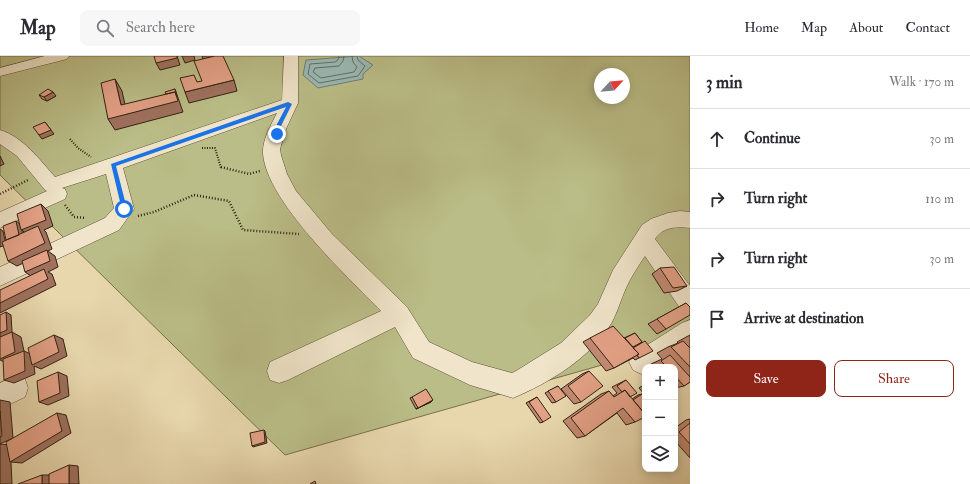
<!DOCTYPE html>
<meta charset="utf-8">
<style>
body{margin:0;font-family:"IM FELL Double Pica",serif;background:#f7f7f7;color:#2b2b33}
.controls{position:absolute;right:12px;bottom:12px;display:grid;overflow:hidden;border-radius:8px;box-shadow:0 2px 10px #0003}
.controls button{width:36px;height:36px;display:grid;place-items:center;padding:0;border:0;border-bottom:1px solid #e1e1e2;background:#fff;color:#2b2b33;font:20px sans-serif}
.compass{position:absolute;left:594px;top:12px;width:36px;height:36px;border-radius:50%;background:#fff;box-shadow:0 2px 10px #0003;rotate:64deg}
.stop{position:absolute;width:12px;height:12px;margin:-9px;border:3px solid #1a73e8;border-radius:50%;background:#fff}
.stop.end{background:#1a73e8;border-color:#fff;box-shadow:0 1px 4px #0008}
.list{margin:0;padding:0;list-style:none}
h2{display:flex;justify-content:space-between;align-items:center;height:52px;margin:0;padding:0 16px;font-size:17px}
h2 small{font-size:13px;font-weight:400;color:#7c7c81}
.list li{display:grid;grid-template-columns:26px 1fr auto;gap:12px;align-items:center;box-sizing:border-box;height:60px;padding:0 16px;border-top:1px solid #e1e1e2}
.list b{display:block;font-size:15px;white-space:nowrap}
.list em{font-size:13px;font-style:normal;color:#7c7c81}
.actions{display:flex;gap:8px;padding:12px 16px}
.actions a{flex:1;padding:9px 0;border:1px solid #8f2418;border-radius:8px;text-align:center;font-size:14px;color:#8f2418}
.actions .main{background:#8f2418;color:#fff}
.icon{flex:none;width:22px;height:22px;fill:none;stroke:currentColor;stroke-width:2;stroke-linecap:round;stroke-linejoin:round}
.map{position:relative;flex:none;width:690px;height:428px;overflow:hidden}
header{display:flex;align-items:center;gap:24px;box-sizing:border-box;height:56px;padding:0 20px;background:#fff;border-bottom:1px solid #e1e1e2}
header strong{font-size:19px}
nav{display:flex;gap:22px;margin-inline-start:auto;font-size:14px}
.search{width:280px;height:36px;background:#f7f7f7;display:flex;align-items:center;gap:10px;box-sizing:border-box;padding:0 14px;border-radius:8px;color:#7c7c81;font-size:15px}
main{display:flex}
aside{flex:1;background:#fff}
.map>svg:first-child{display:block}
.green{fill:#babd87;stroke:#76704c;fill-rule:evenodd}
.water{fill:#99b8b3;stroke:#707c73}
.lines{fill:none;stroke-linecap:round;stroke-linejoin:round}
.shore{stroke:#666d62;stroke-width:1}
.minor-casing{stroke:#604f39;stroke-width:1}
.path-far1{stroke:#322212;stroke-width:2;stroke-dasharray:1 1.5;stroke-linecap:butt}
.path{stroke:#322212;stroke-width:2.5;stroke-dasharray:1 2;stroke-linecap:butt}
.minor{fill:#f0e5ca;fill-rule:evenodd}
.wall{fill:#c38a73;stroke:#322212}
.shaded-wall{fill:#9f715e;stroke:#322212}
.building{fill:#e3a186;stroke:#322212}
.route{fill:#1a73e8}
</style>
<header>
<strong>Map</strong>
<div class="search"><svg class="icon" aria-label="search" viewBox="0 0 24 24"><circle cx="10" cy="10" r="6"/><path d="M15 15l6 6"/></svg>Search here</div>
<nav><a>Home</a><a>Map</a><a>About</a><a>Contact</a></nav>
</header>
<main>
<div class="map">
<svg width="690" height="428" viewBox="0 0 690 428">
<rect width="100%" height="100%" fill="#e8d7ad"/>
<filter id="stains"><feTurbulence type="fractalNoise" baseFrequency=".005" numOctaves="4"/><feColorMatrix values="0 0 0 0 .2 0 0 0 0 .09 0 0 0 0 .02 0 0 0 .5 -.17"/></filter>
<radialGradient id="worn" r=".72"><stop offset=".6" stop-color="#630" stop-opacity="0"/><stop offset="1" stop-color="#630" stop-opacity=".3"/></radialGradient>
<path class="green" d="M 0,0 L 690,0 L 690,284 L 285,399 L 0,119 ZM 600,18 L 624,18 L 624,42 L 600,42 Z"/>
<path class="water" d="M 359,0 L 373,9 L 363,18 L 363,23 L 318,32 L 303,19 L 306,4 Z"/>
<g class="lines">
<path class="shore" d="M 339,0 L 338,4 L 335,6 L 310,8 L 308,18 L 319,27 L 358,20 L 365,10 L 358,4 L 357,0
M 344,0 L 343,5 L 339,10 L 315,12 L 313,16 L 321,22 L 354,16 L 357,11 L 353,6 L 352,0"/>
<g class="minor-casing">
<path id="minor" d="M 45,0 L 69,0 L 67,3 L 0,20 L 0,12 Z
M 284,0 L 298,0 L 298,47 L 286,73 L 280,93 L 281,99 L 287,118 L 296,135 L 332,178 L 407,251 L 429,286 L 472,306 L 512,317 L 516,315 L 561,287 L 590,259 L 598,248 L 613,214 L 642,169 L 651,163 L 668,157 L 680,155 L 690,156 L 690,172 C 678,170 662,171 655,183 L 690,230 L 690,258 L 682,255 L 645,200 C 638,210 631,221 626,232 C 621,243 618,255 612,266 C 592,301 549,327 513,342 L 470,329 L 413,302 L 395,271 L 288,324 L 279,327 L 270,324 L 267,315 L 270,306 L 381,255 C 348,221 267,146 263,98 C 262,84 271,69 277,57 L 123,112 L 134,153 L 119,174 L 0,230 L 0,211 L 105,162 L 114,152 L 106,118 L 62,132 L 65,133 L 67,138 L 65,143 L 0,172 L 0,156 L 47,135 L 45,134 L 17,100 L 0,88 L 0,74 C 23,81 39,103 55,121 L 282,44 Z
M 690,264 L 690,288 L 655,311 L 645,311 L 645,316 L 641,318 L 633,314 L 629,306 L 633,298 L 682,267 Z
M 16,320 L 25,323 L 28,332 L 25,341 L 0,353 L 0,327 Z"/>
</g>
<path class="path-far1" d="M 70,83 L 78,92 L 91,101
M 202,92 L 215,92 L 221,112 L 222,112"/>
<path class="path" d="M 221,111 L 249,118 L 260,115
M 0,138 L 28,124
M 65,149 L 74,161 L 86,162
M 138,160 L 154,156 L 194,139 L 229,145 L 243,174 L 299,178"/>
<use href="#minor" class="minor"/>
</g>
<path class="wall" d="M 39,39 L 56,40 L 47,45 L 42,43 Z
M 660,212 L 687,230 L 677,235 L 664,237 L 652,218 Z
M 686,247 L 666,273 L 657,278 L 648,268 Z
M 635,277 L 642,286 L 632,291 L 639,302 L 635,304 L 633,302 L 614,312 L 606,315 L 583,286 L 590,282 L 624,282 Z
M 690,279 L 690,326 L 684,330 L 675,332 L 675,311 L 654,311 L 651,308 L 662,303 L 657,297 L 668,291 L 678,287 L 677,286 Z
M 589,315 L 581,346 L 574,348 L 561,333 L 582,318 Z
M 626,324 L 630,341 L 632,343 L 638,339 L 642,338 L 635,366 L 626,369 L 617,357 L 585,380 L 577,382 L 563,365 L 601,338 L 609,335 L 613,340 L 617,337 L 612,331 Z
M 645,328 L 645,339 L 639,332 Z
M 558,330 L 556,346 L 552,347 L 545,337 Z
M 412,341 L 431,346 L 416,353 L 410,342 Z
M 537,341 L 543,366 L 540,367 L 526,347 Z
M 690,363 L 690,402 L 675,385 L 675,372 L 686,364 Z"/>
<path class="shaded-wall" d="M 177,0 L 180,9 L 160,14 L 156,7 Z
M 182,0 L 194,0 L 195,4 L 185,7 Z
M 202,0 L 212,0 L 213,4 L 204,6 Z
M 115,23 L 122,35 L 127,58 L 175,33 L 183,56 L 115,74 L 108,63 L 121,49 Z
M 234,24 L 237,35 L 189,47 L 185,36 Z
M 53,36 L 56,40 L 47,45 L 44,41 Z
M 45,66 L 54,78 L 42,83 L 39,79 Z
M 0,100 L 4,108 L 0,110 Z
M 41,148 L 48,155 L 53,170 L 44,174 L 46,176 L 52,193 L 48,195 L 55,200 L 58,211 L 48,216 L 52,218 L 56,229 L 0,257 L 0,247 L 34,222 L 25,216 L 47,196 L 17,210 L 8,205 L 29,181 L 22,174 L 23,182 L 10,187 L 16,165 L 20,168 Z
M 0,173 L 3,175 L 6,189 L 0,191 Z
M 6,256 L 11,259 L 12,276 L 21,281 L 24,295 L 33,299 L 54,279 L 63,283 L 67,300 L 41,313 L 34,310 L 35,318 L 14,327 L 4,324 L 9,308 L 0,304 L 1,281 L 0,281 L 0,277 Z
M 58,316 L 67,320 L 69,340 L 48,349 L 39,346 Z
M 0,344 L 10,346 L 13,382 L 0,388 L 10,389 L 57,357 L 66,359 L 71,377 L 22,407 L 11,406 L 12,428 L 0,428 Z
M 433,344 L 431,346 L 416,353 L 418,352 Z
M 264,374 L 265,375 L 267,387 L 253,391 L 252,390 Z
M 69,409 L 78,410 L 79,428 L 69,428 Z
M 42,419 L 52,419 L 52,428 L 42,428 Z"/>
<path class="building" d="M 154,0 L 177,0 L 177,2 L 156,7 Z
M 215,0 L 223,0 L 234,24 L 185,36 L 180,22 L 194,19 L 197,26 L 202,25 L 194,5 Z
M 115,23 L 121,49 L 175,36 L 178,45 L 108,63 L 101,27 Z
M 48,33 L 53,36 L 44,41 L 39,39 Z
M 175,33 L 177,41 L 175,36 L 166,38 L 165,36 Z
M 45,66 L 51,74 L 39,79 L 33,71 Z
M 41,148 L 46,164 L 21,174 L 17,158 Z
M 16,165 L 19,179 L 6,184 L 3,170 Z
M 38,170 L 45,187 L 8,205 L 2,186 Z
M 47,194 L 50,205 L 25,216 L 22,205 Z
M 674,211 L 687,230 L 673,232 L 660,212 Z
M 44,213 L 48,223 L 0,247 L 0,234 Z
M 686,247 L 690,251 L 690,259 L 666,273 L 657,263 Z
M 6,256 L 7,274 L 0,277 L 0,259 Z
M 613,270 L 639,298 L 614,312 L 590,282 Z
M 12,276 L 15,296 L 0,303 L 0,281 Z
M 635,277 L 642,286 L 633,291 L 625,282 Z
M 54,279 L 59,296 L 32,309 L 28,292 Z
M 645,285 L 653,295 L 639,302 L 637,299 L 639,298 L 633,292 Z
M 683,285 L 690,292 L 690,311 L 671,291 Z
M 24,295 L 25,315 L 4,324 L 3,303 Z
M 670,299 L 690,321 L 690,326 L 684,330 L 675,320 L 675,311 L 667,311 L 661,305 Z
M 589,315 L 603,330 L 581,346 L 568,330 Z
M 58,316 L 60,337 L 39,346 L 37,325 Z
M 626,324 L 637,337 L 630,341 L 625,334 L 622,336 L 617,330 Z
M 558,330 L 566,340 L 556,346 L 548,335 Z
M 426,333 L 433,344 L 418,352 L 412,341 Z
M 625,334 L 645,358 L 645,361 L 635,366 L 623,352 L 585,380 L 571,362 L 609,335 L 614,341 Z
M 642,338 L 645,341 L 645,358 L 633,344 Z
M 537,341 L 551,361 L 543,366 L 529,346 Z
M 0,355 L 2,380 L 0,381 Z
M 57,357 L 62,375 L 10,406 L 6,386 Z
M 690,367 L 690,388 L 679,376 Z
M 264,374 L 265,386 L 252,390 L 250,377 Z
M 69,409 L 69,428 L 49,428 L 49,418 Z
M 42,419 L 42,428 L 18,428 Z
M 315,425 L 316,428 L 310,428 Z"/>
<path class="route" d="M 288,46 L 292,48 L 280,72 L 279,79 L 274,78 L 275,72 L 286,51 L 116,110 L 127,153 L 124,155 L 122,154 L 111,108 Z"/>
<rect width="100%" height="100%" filter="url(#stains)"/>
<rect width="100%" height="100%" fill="url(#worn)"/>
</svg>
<div class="controls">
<button>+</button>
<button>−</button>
<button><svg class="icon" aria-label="layers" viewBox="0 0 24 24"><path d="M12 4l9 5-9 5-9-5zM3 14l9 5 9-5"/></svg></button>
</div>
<svg class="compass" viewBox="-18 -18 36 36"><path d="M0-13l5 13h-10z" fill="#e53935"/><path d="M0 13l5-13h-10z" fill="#7c7c81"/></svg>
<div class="stop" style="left:124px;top:153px"></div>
<div class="stop end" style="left:277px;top:78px"></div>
</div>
<aside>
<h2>3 min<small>Walk · 170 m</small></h2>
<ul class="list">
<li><svg class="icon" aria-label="ahead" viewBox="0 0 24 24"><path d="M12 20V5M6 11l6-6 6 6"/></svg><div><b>Continue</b></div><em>30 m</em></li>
<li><svg class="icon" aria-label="right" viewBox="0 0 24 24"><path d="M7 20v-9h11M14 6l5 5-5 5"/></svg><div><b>Turn right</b></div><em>110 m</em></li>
<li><svg class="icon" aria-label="right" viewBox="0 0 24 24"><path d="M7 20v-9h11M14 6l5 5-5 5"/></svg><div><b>Turn right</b></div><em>30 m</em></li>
<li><svg class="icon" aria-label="arrive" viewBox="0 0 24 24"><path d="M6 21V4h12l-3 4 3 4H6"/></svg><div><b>Arrive at destination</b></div></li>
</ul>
<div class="actions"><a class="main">Save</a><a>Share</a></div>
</aside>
</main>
